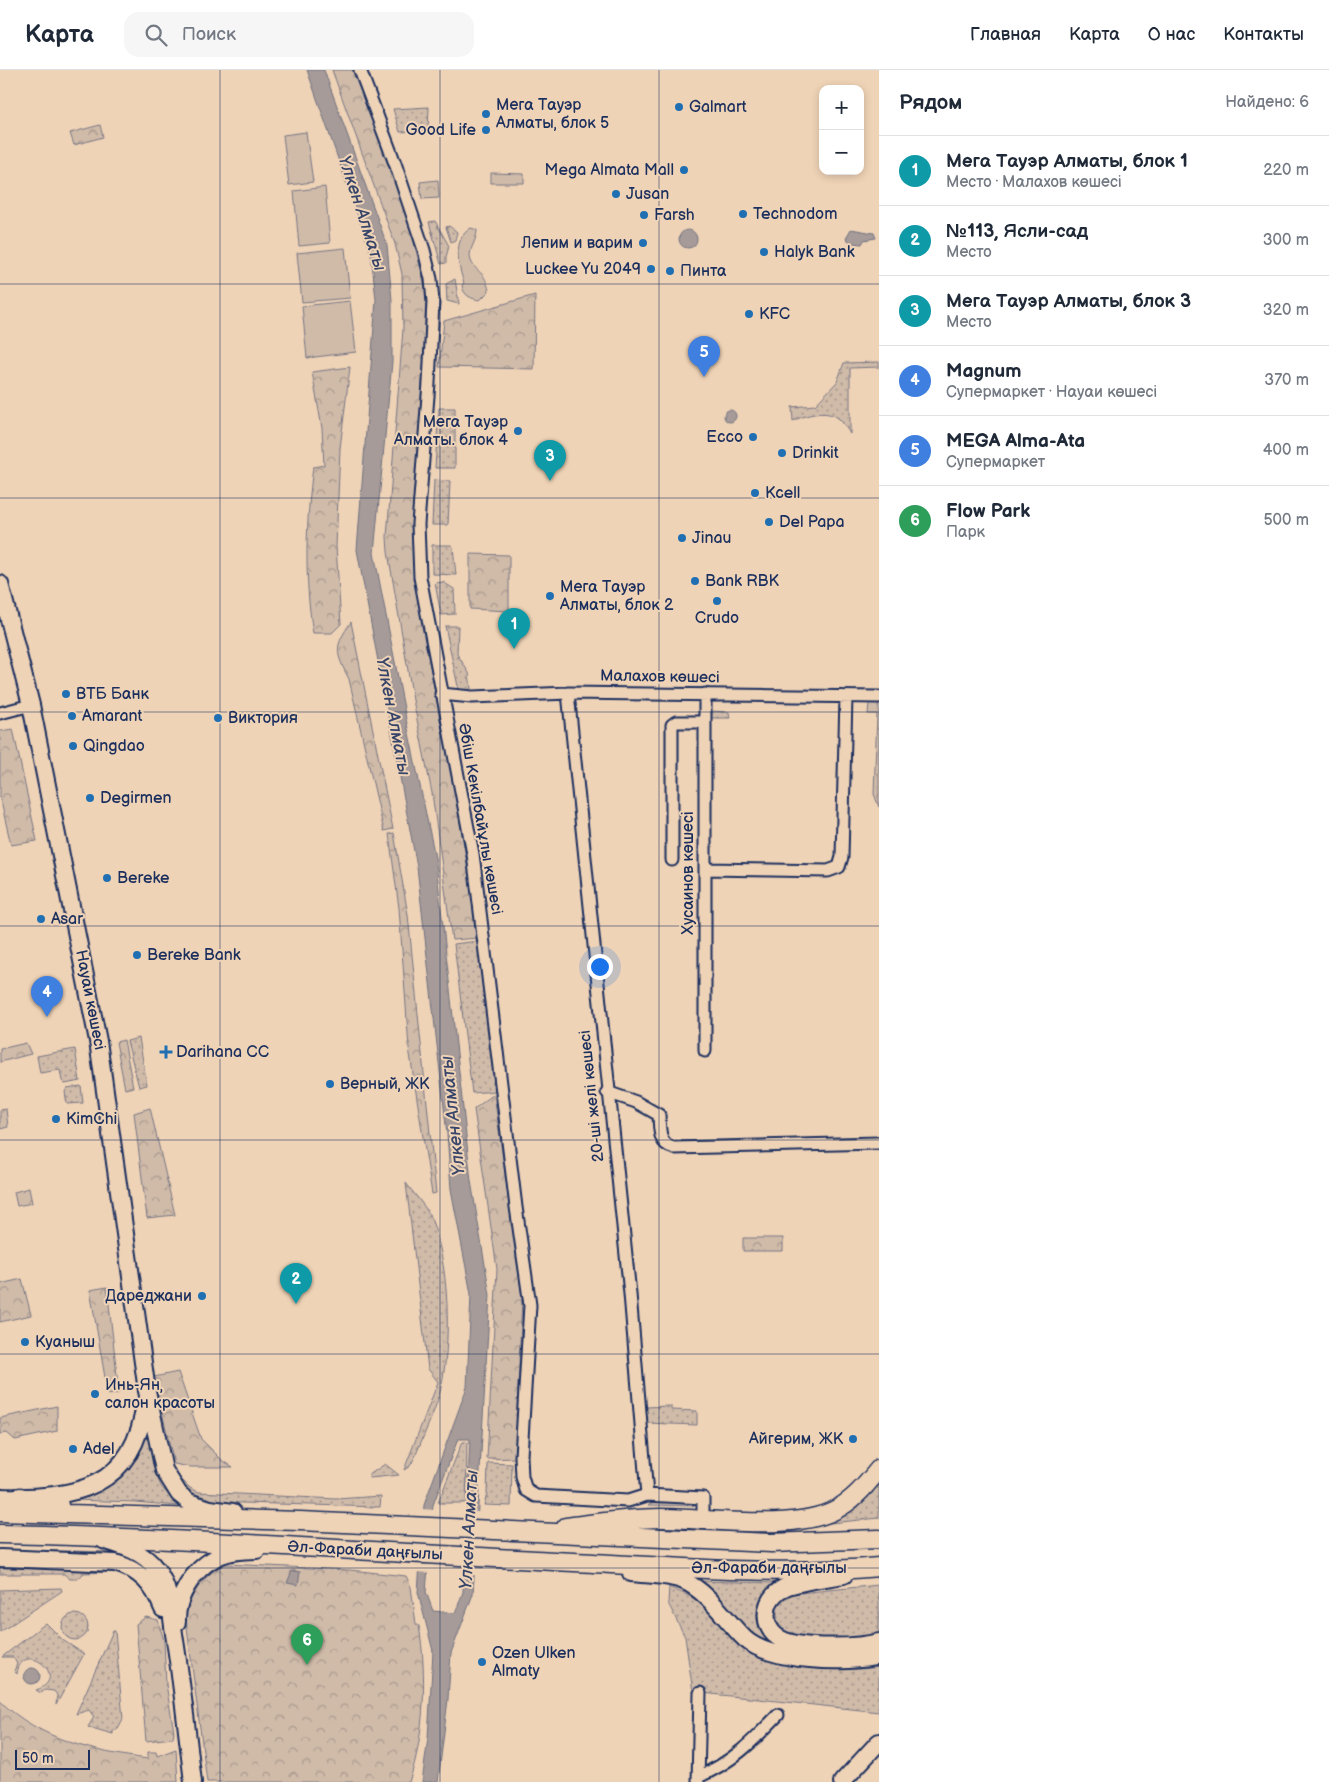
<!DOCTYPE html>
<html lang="ru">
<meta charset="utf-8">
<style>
body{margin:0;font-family:"Balsamiq Sans",sans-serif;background:#f6f6f7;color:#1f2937}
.controls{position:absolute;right:15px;top:15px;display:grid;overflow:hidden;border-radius:10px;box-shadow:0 2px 8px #0003}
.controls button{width:45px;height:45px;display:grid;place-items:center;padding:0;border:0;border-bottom:1px solid #e0e1e3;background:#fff;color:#1f2937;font:25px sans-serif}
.scale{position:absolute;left:15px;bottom:12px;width:75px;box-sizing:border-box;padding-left:5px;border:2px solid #1b2f5e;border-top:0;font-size:14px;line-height:18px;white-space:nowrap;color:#1b2f5e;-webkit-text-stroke:4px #efd3b6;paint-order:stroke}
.you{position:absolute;left:599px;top:896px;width:18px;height:18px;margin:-12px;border:4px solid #fff;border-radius:50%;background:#1a73e8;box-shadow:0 0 0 8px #1a73e833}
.badge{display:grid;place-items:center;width:32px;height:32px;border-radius:50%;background:#7c3aed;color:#fff;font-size:16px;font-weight:700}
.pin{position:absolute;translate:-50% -41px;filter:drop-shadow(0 1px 2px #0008)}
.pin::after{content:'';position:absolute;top:26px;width:18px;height:15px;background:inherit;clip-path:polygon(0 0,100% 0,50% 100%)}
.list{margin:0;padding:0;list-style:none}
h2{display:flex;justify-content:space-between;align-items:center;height:65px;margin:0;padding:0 20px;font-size:21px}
h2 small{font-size:16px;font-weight:400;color:#747a83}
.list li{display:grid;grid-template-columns:32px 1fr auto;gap:15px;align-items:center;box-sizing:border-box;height:70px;padding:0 20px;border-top:1px solid #e0e1e3}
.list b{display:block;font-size:19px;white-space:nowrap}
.list p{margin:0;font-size:16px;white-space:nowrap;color:#747a83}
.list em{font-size:16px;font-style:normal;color:#747a83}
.icon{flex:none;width:28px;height:28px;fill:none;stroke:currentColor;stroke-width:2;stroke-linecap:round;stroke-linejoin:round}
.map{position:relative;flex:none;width:879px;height:1712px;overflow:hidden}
header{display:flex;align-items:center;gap:30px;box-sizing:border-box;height:70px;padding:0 25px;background:#fff;border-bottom:1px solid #e0e1e3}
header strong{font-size:24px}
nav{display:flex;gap:28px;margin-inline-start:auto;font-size:18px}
.search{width:350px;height:45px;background:#f6f6f7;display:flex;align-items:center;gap:12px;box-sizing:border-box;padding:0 18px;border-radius:15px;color:#747a83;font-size:19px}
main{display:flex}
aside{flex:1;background:#fff}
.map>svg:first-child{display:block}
.grass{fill:url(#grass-dots);stroke:#767584}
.forest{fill:url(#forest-crowns);stroke:#767584}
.pitch{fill:#d0bba9;stroke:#767584}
.water{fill:#a69b98;stroke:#6e7081;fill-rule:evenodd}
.pier{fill:#efd3b6}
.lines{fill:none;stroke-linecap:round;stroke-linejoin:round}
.street-casing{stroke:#1b2f5e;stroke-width:15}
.secondary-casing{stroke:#1b2f5e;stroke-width:20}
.primary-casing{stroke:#1b2f5e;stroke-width:21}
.street{stroke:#efd3b6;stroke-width:11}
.secondary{stroke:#efd3b6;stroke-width:16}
.primary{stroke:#efd3b6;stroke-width:18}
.grid{fill:none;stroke:#1b2f5e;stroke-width:1;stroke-opacity:0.55}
.poi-dot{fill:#1f6fb2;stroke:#efd3b6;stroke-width:2}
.labels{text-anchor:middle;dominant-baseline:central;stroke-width:4;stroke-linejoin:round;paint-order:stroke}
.poi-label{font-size:16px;fill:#1b2f5e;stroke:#efd3b6;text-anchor:start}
.street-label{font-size:16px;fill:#1b2f5e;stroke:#efd3b6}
.water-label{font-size:18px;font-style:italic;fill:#37456a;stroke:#efd3b6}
</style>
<header>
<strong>Карта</strong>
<div class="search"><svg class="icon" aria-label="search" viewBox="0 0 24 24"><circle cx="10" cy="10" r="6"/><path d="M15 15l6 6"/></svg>Поиск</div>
<nav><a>Главная</a><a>Карта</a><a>О нас</a><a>Контакты</a></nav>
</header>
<main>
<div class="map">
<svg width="879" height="1712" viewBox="0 0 879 1712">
<defs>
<pattern id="grass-dots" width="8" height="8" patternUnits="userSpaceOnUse" patternTransform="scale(1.25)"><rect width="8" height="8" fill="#d0bba9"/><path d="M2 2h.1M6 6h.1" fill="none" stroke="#a8988d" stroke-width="1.8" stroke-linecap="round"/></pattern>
<pattern id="forest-crowns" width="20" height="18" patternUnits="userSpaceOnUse" patternTransform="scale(1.25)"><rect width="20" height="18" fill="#d0bba9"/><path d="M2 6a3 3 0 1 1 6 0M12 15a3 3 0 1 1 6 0" fill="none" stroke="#a8988d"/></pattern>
</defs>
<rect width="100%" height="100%" fill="#efd3b6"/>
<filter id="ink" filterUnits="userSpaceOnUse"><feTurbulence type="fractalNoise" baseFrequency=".02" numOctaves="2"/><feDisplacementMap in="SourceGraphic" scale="10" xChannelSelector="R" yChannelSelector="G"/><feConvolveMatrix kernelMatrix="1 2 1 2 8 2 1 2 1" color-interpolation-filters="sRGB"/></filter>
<g filter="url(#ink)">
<path class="grass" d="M 429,37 L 428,60 L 400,62 L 393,39 Z
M 435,151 L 449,176 L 446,187 L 446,193 L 441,194 L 429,152 Z
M 449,156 L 457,162 L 455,170 L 451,172 L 446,157 Z
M 455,209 L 459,234 L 447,231 L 446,214 Z
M 879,292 L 879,297 L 850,298 L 850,364 C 847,359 843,352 838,348 C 827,339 804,345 793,351 L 792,337 L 815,335 L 837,312 L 844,293 Z
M 439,338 L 455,338 L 455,398 L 435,398 Z
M 434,410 L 450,411 L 448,455 L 432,455 Z
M 432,475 L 451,475 L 453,477 L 456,505 L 432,504 Z
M 443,512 L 454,519 L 455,544 L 441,545 L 435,513 Z
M 445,556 L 458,556 L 457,584 L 469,603 L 471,619 L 459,621 Z
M 710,641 L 729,642 L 730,648 L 710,648 Z
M 479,871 L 495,1021 L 472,1023 L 454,874 Z
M 139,968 L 147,1015 L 139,1017 L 127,971 Z
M 75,979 L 80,1011 L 65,1014 L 62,1011 L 60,1000 L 40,1003 L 37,986 Z
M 81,1016 L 83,1033 L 67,1034 L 65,1022 L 67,1018 Z
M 406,1113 C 413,1123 423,1133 429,1144 C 450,1189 452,1275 440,1322 C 434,1344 423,1366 415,1387 L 410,1396 L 404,1400 L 438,1312 L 428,1299 Z
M 671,1336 L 671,1340 L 697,1341 L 697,1355 L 645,1353 L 645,1337 Z
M 147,1343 C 150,1367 149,1394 161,1416 C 166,1424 175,1429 179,1436 L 135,1432 L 72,1430 C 129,1409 125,1396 147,1343 Z
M 462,1372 L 467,1372 L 466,1433 L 438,1433 Z
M 488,1393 L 512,1394 L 511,1436 L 484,1435 L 487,1424 Z
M 385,1394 L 399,1405 L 370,1408 L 369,1405 Z
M 170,1404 L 177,1405 L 190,1418 L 199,1422 L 336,1429 L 381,1426 L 380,1437 L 208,1432 L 196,1429 Z
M 879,1413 L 879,1448 L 821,1454 L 865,1428 Z
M 657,1429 L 691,1430 L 694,1436 L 649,1435 Z
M 0,1480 L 126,1482 L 156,1506 L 129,1492 Z
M 0,1497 L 79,1497 L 117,1502 L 84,1503 L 78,1509 L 70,1509 L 64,1504 L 0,1504 Z
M 696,1511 L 776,1513 C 758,1523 751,1544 762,1563 C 764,1568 769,1571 770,1576 L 749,1563 Z
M 879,1515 L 879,1564 L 877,1565 L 853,1569 L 795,1566 L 788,1564 L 777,1552 L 777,1537 L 789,1524 Z
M 669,1517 C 678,1522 689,1525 697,1530 C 715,1543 731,1568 752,1583 C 779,1601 847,1602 879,1597 L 879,1642 L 693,1622 L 685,1567 L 668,1533 Z
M 61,1518 L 62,1521 L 0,1562 L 0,1520 Z
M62 1557a13 13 0 1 1 26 0a13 13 0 1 1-26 0Z
M 46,1553 L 64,1571 L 84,1584 L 56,1635 L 57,1625 L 54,1621 L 45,1620 L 41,1623 L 36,1620 C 73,1608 22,1567 17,1604 L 14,1601 L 17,1594 L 13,1587 L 2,1587 Z
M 113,1561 L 115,1561 L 123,1649 L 117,1660 L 113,1660 L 113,1664 L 88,1657 L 94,1647 L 89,1640 L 76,1644 Z"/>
<path class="forest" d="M 332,0 L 354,0 L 410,156 L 426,220 L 424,286 L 413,440 L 413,472 L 423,561 L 455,721 L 479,868 L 452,870 L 432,723 L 413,630 L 388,482 L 387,467 L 403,259 L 402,204 L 395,174 Z
M 100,55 L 103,67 L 74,75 L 70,63 Z
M 438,110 L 439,128 L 422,129 L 420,112 Z
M 535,225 L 534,299 L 439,297 L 444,251 Z
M 350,297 L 340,378 L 336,476 L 341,554 L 332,563 L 313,563 C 304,508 306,452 313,397 L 324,395 L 322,358 L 312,302 Z
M 470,484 L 509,485 L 509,541 L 470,539 Z
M 351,552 L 393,759 L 384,761 L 349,609 C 335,582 334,577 351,552 Z
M 869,633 L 879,633 L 879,737 L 874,724 L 877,644 L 868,644 Z
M 13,659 L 37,771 L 11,775 L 0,727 L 0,661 Z
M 394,763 L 408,845 L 436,1123 L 432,1124 L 409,978 L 399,838 L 389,764 Z
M 124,970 L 133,1017 L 125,1019 L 116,972 Z
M 26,973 L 31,984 L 0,992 L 0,979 Z
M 494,1024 L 522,1227 L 515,1388 L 487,1389 L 497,1199 L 474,1039 Z
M 150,1038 L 175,1145 L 147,1148 L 134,1043 Z
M 6,1039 L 8,1057 L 0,1059 L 0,1040 Z
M 29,1118 L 32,1133 L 17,1136 L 14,1122 Z
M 743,1168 L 783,1168 L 783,1181 L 743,1181 Z
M 22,1209 L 31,1245 L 0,1252 L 0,1214 Z
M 107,1217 L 119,1323 L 108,1325 L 90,1220 Z
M 178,1302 L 201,1369 L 222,1390 L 233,1397 L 191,1397 L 174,1394 L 154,1307 Z
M 57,1336 L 57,1361 L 15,1370 L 7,1363 L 0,1364 L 0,1348 Z
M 226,1494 L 350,1500 L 406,1506 L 411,1517 L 416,1554 L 419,1556 C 427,1603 425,1665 409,1712 L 207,1712 L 185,1542 C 194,1521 204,1504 226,1494 Z
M 146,1547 L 158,1550 L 164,1571 L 166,1614 L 174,1662 L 173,1668 L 146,1671 L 136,1554 Z
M 0,1631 C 41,1670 94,1682 148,1689 L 148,1682 L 156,1682 L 157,1686 L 176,1679 L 178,1712 L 0,1712 Z"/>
<path class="pitch" d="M 306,62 L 313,112 L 289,115 L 283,65 Z
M 491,103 L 524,104 L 524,113 L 491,113 Z
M 325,117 L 330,173 L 299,176 L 294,121 Z
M 471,158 L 477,160 C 477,172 467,180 471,191 C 477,204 485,200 489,221 L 480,230 C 471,229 463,225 462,215 L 464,213 C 458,196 452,169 471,158 Z
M 345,178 L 350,228 L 302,232 L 297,183 Z
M 350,231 L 356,282 L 307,288 L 302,236 Z"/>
<path class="water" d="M 307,0 L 324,0 L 387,175 L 392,230 L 392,292 L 374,483 L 406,649 L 436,792 L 471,1111 L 490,1225 L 473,1524 L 451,1583 L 448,1629 L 438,1712 L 422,1712 L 428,1668 L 433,1581 L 418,1522 L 424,1435 L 467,1317 L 471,1224 L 451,1119 L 447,1064 L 417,797 L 357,480 L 376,230 L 371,183 ZM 458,1369 L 470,1369 L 463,1522 L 455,1543 L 433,1541 L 426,1522 L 433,1435 Z
M 851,159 L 874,163 L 876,168 L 864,170 L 862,174 L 851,173 L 846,168 Z
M679 169a9 9 0 1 1 18 0a9 9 0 1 1-18 0Z
M724 346a6 6 0 1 1 12 0a6 6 0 1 1-12 0Z
M 292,1501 L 300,1502 L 298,1515 L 287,1513 Z
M24 1606a8 8 0 1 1 16 0a8 8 0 1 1-16 0Z"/>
<path class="pier" d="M 421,1439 L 435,1440 L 430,1503 L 417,1502 Z
M 464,1442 L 479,1442 L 476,1505 L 461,1504 Z"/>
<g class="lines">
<g class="street-casing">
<path id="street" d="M 360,0 L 396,96 L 424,180 L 431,209 L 433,232 L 429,313 L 418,454 L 420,507 L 473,784 L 516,1137 L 530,1235 L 521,1386 L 522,1407 L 526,1420 L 536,1426 L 628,1431 L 647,1425
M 568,623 L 630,1224 L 647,1425
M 441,624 L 472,627 L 568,623 L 879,627
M 0,643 L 31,635
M 672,790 L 672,655 L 676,652 L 704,652
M 705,799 L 828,801 L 839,797 L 842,787 L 846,627
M 705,981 L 705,624
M 607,1022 L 636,1032 L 659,1045 C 660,1059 658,1074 674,1078 L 879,1073
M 647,1425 L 703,1428 L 703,1449
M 698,1707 C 733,1692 752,1672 778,1645
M 698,1712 L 700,1623"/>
</g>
<g class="secondary-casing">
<path id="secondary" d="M 0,514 L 31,635 L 98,971 L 147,1321 L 164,1400 L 179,1424 L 189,1432 L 210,1439 L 233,1442
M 0,1427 C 75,1429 134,1419 145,1333
M 103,1470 C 123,1476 144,1482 156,1499 C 170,1517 171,1542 174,1564 C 182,1613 187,1663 193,1712
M 0,1488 L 115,1493 C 140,1500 153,1514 163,1539
M 631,1503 C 648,1505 668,1504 684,1511 C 710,1523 725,1550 745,1569 C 771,1592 847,1594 879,1586
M 844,1505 C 826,1508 806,1510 788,1516 C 777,1520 768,1529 767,1541 C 765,1552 770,1564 781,1569 C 800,1579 858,1578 879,1572
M 177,1552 C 176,1527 193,1500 215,1488 C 227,1481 243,1480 257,1480
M 842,1712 L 879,1672"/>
</g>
<g class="primary-casing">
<path id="primary" d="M 20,1427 L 59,1435
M 0,1442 L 300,1451 L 771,1473 L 879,1469
M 566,1457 C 597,1453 629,1448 661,1448 C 709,1448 792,1462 835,1440 C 853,1431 866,1415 879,1399
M 0,1464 C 192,1468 383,1483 574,1492 C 675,1497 778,1506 879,1497"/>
</g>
<use href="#street" class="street"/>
<use href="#secondary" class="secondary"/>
<use href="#primary" class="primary"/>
</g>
</g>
<path class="grid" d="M 220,0 L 220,1712M 440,0 L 440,1712M 659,0 L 659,1712M 0,214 L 879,214M 0,428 L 879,428M 0,642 L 879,642M 0,856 L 879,856M 0,1070 L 879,1070M 0,1284 L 879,1284M 0,1498 L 879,1498"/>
<g class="poi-dot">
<circle cx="679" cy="37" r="5"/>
<circle cx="486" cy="44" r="5"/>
<circle cx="486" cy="60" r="5"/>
<circle cx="684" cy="100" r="5"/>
<circle cx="616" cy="124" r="5"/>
<circle cx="743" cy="144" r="5"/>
<circle cx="644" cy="145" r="5"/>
<circle cx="643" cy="173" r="5"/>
<circle cx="764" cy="182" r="5"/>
<circle cx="651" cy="199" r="5"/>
<circle cx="670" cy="201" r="5"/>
<circle cx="749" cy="244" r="5"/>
<circle cx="518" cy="361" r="5"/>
<circle cx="753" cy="367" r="5"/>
<circle cx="782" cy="383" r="5"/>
<circle cx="755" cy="423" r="5"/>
<circle cx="769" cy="452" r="5"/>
<circle cx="682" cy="468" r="5"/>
<circle cx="695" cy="511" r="5"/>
<circle cx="550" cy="526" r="5"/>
<circle cx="717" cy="531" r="5"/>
<circle cx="66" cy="624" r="5"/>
<circle cx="72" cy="646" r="5"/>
<circle cx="218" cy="648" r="5"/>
<circle cx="73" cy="676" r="5"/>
<circle cx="90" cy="728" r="5"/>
<circle cx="107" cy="808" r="5"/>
<circle cx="41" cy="849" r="5"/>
<circle cx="137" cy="885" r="5"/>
<path d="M163.5 974.5h5v5h5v5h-5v5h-5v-5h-5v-5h5z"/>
<circle cx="330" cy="1014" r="5"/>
<circle cx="56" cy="1049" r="5"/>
<circle cx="202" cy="1226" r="5"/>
<circle cx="25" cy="1272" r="5"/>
<circle cx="95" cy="1324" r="5"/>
<circle cx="853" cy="1369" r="5"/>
<circle cx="73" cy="1379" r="5"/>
<circle cx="482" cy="1592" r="5"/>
</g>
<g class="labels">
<g class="poi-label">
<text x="496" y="35">Мега Тауэр<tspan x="496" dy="18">Алматы, блок 5</tspan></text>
<text x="689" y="37">Galmart</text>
<text x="476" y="60" text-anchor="end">Good Life</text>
<text x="674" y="100" text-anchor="end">Mega Almata Mall</text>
<text x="626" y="124">Jusan</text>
<text x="753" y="144">Technodom</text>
<text x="654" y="145">Farsh</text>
<text x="633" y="173" text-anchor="end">Лепим и варим</text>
<text x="774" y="182">Halyk Bank</text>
<text x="641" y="199" text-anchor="end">Luckee Yu 2049</text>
<text x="680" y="201">Пинта</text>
<text x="759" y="244">KFC</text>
<text x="508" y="352" text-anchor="end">Мега Тауэр<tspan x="508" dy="18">Алматы. блок 4</tspan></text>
<text x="743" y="367" text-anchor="end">Ecco</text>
<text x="792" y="383">Drinkit</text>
<text x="765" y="423">Kcell</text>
<text x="779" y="452">Del Papa</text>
<text x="692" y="468">Jinau</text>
<text x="705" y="511">Bank RBK</text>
<text x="560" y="517">Мега Тауэр<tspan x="560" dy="18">Алматы, блок 2</tspan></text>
<text x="717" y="548" text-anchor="middle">Crudo</text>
<text x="76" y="624">ВТБ Банк</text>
<text x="82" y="646">Amarant</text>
<text x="228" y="648">Виктория</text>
<text x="83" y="676">Qingdao</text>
<text x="100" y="728">Degirmen</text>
<text x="117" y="808">Bereke</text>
<text x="51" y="849">Asar</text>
<text x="147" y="885">Bereke Bank</text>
<text x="176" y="982">Darihana CC</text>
<text x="340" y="1014">Верный, ЖК</text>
<text x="66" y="1049">KimChi</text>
<text x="192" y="1226" text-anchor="end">Дареджани</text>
<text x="35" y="1272">Куаныш</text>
<text x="105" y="1315">Инь-Ян,<tspan x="105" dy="18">салон красоты</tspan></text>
<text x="843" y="1369" text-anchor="end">Айгерим, ЖК</text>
<text x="83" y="1379">Adel</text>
<text x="492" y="1583">Ozen Ulken<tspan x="492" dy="18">Almaty</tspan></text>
</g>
<g class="street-label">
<text transform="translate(660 607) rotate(1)">Малахов көшесі</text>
<text transform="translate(480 749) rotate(80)">Әбіш Кекілбайұлы көшесі</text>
<text transform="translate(688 803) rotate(-90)">Хусаинов көшесі</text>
<text transform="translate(90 930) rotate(79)">Науаи көшесі</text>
<text transform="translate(592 1026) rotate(-96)">20-ші желі көшесі</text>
<text transform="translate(365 1481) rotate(3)">Әл-Фараби даңғылы</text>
<text x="769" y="1498">Әл-Фараби даңғылы</text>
</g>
<g class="water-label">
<text transform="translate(362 143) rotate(72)">Үлкен Алматы</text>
<text transform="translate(393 646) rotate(79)">Үлкен Алматы</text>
<text transform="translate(453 1046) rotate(-96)">Үлкен Алматы</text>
<text transform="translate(469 1460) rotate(-87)">Үлкен Алматы</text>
</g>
</g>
</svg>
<div class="controls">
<button>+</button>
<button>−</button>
</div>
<div class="scale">50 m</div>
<div class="you"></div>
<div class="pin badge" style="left:514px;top:579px;background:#0f9aa8">1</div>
<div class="pin badge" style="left:296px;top:1234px;background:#0f9aa8">2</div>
<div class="pin badge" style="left:550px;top:411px;background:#0f9aa8">3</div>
<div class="pin badge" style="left:47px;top:947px;background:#3f7fe0">4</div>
<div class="pin badge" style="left:704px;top:307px;background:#3f7fe0">5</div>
<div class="pin badge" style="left:307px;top:1595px;background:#2e9e5b">6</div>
</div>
<aside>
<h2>Рядом<small>Найдено: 6</small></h2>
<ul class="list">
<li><span class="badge" style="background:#0f9aa8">1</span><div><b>Мега Тауэр Алматы, блок 1</b><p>Место · Малахов көшесі</p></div><em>220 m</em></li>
<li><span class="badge" style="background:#0f9aa8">2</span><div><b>№113, Ясли-сад</b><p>Место</p></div><em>300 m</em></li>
<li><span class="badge" style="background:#0f9aa8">3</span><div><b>Мега Тауэр Алматы, блок 3</b><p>Место</p></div><em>320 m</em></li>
<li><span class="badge" style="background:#3f7fe0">4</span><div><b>Magnum</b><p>Супермаркет · Науаи көшесі</p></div><em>370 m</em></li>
<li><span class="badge" style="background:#3f7fe0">5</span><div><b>MEGA Alma-Ata</b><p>Супермаркет</p></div><em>400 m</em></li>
<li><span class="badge" style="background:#2e9e5b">6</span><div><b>Flow Park</b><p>Парк</p></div><em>500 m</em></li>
</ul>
</aside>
</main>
